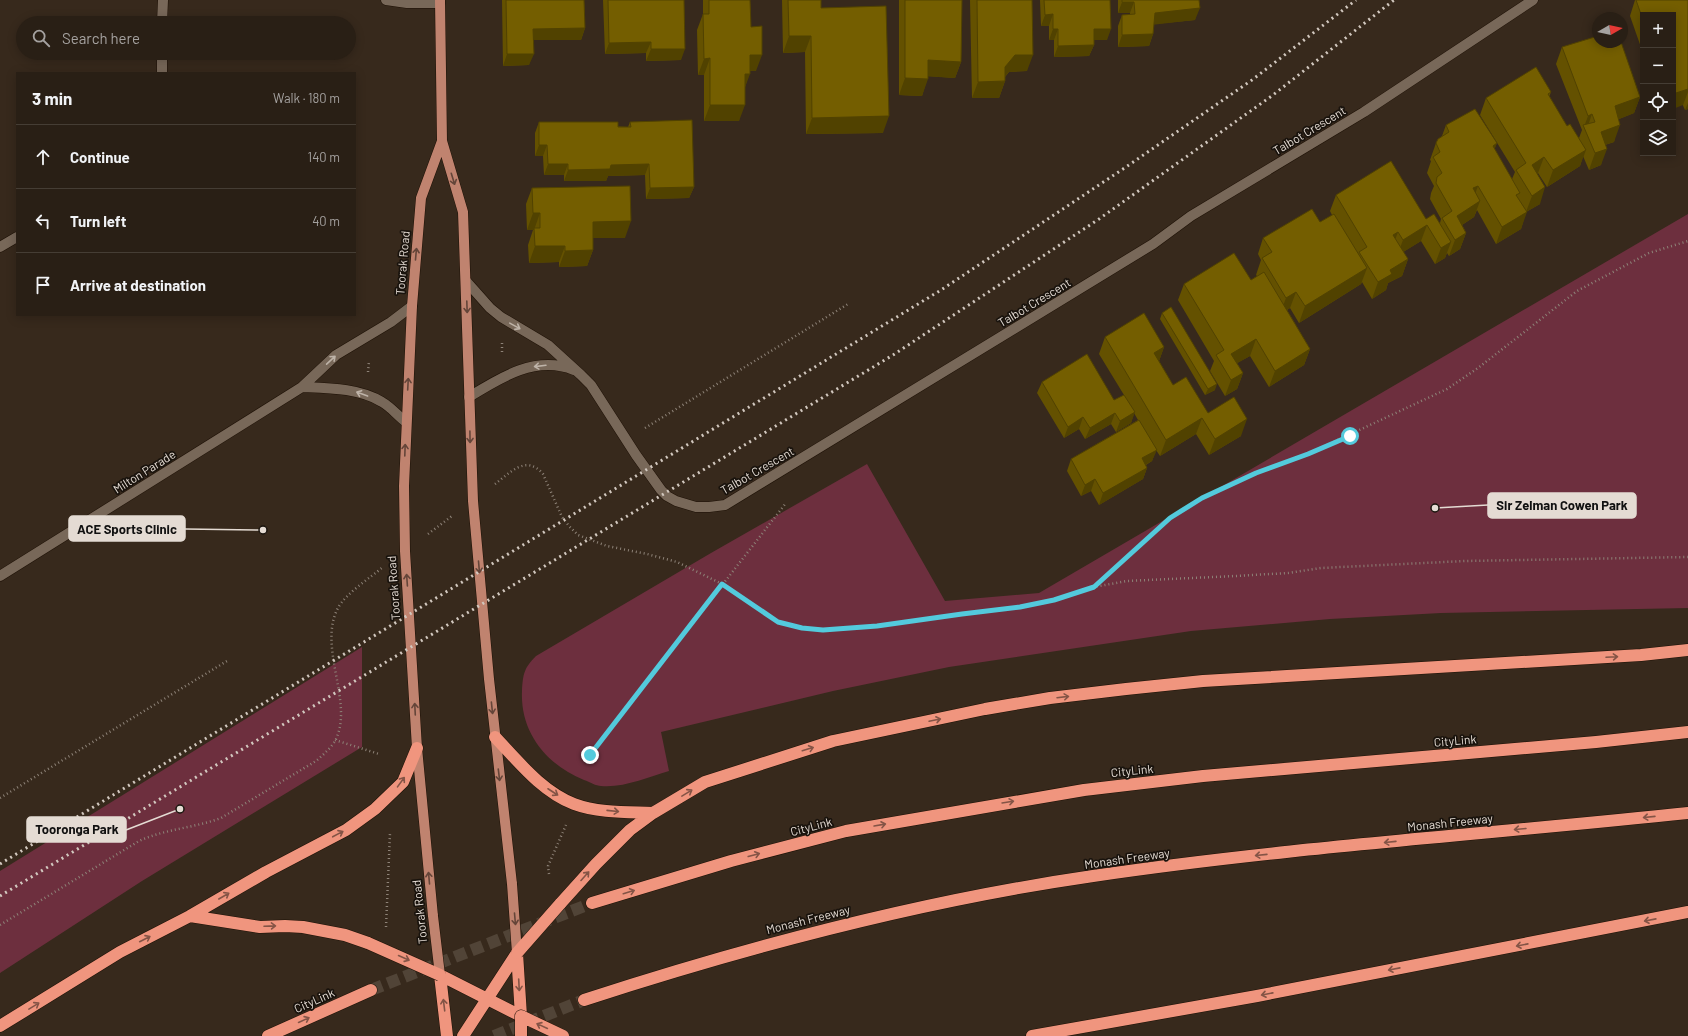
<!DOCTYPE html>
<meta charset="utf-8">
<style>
body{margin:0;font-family:Barlow,sans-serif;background:#352c22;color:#f1f3f6}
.controls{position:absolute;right:12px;top:12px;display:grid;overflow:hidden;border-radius:0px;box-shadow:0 2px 10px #0003}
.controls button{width:36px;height:36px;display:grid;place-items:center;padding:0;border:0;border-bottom:1px solid #453d34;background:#291f15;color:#f1f3f6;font:20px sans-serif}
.compass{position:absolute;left:1592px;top:12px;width:36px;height:36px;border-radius:50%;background:#291f15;box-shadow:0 2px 10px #0003;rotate:81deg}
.stop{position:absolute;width:12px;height:12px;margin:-9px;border:3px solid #53cadc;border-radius:50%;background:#fff}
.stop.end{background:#53cadc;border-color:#fff;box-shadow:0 1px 4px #0008}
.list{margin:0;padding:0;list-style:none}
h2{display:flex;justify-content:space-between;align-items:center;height:52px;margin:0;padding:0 16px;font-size:17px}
h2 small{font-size:13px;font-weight:400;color:#a5a2a0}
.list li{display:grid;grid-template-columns:26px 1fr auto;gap:12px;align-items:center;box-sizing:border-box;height:64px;padding:0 16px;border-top:1px solid #453d34}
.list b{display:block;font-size:15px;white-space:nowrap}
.list em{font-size:13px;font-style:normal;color:#a5a2a0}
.icon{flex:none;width:22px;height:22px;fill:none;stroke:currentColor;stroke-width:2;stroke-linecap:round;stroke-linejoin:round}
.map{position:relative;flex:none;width:1688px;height:1036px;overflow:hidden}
.search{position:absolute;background:#291f15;box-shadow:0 2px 10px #0003;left:16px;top:16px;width:340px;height:44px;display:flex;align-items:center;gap:10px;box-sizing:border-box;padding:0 14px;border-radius:22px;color:#a5a2a0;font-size:15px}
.panel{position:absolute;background:#291f15;box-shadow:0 2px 10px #0003;left:16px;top:72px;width:340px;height:244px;border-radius:0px}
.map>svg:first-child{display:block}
.green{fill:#6d2f3e}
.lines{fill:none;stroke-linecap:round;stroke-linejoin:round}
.highway-tunnel{stroke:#514437;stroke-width:12;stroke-dasharray:12 6;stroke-linecap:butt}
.minor-casing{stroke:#1e1106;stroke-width:11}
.major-casing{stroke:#1e1106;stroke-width:11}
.highway-casing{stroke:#1e1106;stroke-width:13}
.path{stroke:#8e8378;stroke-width:2.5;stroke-dasharray:1 3;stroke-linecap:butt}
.minor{stroke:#786859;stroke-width:10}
.major{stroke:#c0836f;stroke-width:10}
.highway{stroke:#f0957e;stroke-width:12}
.rail{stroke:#d2c8bf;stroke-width:3;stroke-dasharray:2 4;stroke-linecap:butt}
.major-bridge-casing{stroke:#1e1106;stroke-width:11;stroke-linecap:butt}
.highway-bridge-casing{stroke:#1e1106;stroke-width:13;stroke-linecap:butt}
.major-bridge{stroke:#c0836f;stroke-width:10}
.highway-bridge{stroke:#f0957e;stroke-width:12}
.wall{fill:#645100}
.shaded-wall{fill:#514200}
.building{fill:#745e00;stroke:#514200}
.oneway{stroke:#644539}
.oneway2{stroke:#beb3a8}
.oneway3{stroke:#845446}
.route{stroke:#53cadc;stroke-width:5}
.labels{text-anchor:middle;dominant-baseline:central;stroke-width:3.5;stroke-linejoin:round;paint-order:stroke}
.street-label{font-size:12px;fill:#e4dbd3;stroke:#19130d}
.leader{fill:none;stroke:#e4dbd3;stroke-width:1.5}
.callout-dot{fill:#e4dbd3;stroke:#19130d;stroke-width:1.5}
.callout{fill:#e4dbd3;stroke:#e4dbd3;stroke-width:1.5}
.callout-label{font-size:13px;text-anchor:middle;font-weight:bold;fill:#111}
</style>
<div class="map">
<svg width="1688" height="1036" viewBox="0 0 1688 1036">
<rect width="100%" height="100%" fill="#37291c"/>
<path class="green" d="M 1688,214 L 1688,608 L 1441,613 L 1330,619 L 1191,631 L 949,667 L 833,691 L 661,732 L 669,771 C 648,777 624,788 601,786 C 596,786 590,782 584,780 C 547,765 520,733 522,691 C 523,674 524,668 536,656 L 711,553 L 867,464 L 945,601 L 1039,593 Z
M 362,647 L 362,747 L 142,881 L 0,973 L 0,871 Z"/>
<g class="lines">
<path class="highway-tunnel" d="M 371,990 L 592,903
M 494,1036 L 584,1000"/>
<g class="minor-casing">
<path id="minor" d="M 386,0 L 407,3 L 440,3
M 162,23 L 163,0
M 162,73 L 162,53
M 0,247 L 17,237
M 466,281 L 490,308 L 501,317 L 548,345 L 581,375 L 591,385 L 636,455 L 661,490 L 667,496 L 676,501 L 696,507 L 709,507 L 725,505 L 1153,244 L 1191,216 L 1364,112 L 1533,0
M 302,387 C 328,388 360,388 382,402 C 391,407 398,416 406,422
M 469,397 C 501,377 536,355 574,370
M 0,576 L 302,387 L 336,355 L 391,322 L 412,306"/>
</g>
<g class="major-casing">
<path id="major" d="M 440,0 L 442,141 L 463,212 L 473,501 L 489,679 L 512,884
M 433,916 L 417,748 L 405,551 L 404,486 L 412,306 L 421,198 L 442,141"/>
</g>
<g class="highway-casing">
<path id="highway" d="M 495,737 C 518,761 541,791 574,804 C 598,813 628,812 653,813
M 592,903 L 731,861 L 846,831 L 1084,790 L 1203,776 L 1596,742 L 1688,732
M 560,904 L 596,864 L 630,830 L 653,813 L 705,782 L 833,741 L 985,709 L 1050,698 L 1126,689 L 1203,681 L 1641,655 L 1688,650
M 190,916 L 260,927 L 285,926 L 303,927 L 345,935 L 368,943
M 440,975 L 521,1016 L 517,953
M 440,975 L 447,1036
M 584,1000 C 750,946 920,901 1093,876 C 1290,847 1490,834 1688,813
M 0,1026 L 120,952 L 190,916 L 266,872 L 346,830 L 375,809 L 403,782 L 417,748
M 268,1036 L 371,990
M 463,1036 L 517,953
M 1032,1036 L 1257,996 L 1688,912"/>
</g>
<path class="path" d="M 502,343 L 502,354
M 368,372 L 369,361
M 645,428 L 848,304
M 495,484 C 510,473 526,454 543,474 L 562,517 L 569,526 L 578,535 L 607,546 L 647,554 L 677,562 L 722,584 L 778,622 L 802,628 L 823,630 L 877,626 L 962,614 L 1020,607 L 1054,601 L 1094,587 L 1127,581 L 1235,576 L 1288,573 L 1321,568 L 1465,561 L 1688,557
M 428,534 L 452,516
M 1094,587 L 1170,518 L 1202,498 L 1256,473 L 1308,454 L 1447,389 L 1478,368 L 1577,291 L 1649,253 L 1688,241
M 335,740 L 379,754
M 590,755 L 786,503
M 0,798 L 227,661
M 549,874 L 548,866 L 566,825
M 0,925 L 139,841 C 165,829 194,828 221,818 L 316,761 C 323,755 330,749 335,741 C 355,704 317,647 338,608 C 346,593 370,578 383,567
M 386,927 L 390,833"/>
<use href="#minor" class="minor"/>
<use href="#major" class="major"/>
<use href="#highway" class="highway"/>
<path class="rail" d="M 0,864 L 941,290 L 1126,167 L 1252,80 L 1356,0
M 0,896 L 893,355 L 1099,219 L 1273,95 L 1394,0"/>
<g class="major-bridge-casing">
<path id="major-bridge" d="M 512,884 L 517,953
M 433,916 L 440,975"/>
</g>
<g class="highway-bridge-casing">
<path id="highway-bridge" d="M 368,943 L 440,975
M 517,953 L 560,904
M 521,1036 L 521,1016 L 563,1036"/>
</g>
<use href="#major-bridge" class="major-bridge"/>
<use href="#highway-bridge" class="highway-bridge"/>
</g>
<path class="wall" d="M 502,0 L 584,0 L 585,28 L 581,40 L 533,40 L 529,65 L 503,66 Z
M 603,0 L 684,0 L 681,60 L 646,61 L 646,53 L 605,54 Z
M 703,0 L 750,0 L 751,27 L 756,71 L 750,71 L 745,87 L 739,121 L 704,121 L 704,75 L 698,75 L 697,30 L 703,14 Z
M 782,0 L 821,0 L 821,8 L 883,133 L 806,134 L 805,52 L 783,53 Z
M 899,0 L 962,0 L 961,62 L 955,78 L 928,76 L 922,96 L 899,95 Z
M 970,0 L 1032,0 L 1027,71 L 1009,72 L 1005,77 L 1005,81 L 999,98 L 972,98 Z
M 1040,0 L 1110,0 L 1107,40 L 1094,40 L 1094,45 L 1089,56 L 1054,57 L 1054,40 L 1049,40 L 1049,26 L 1041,26 Z
M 1118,0 L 1199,0 L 1195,20 L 1154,24 L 1153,34 L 1149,46 L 1118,47 L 1118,26 L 1122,15 L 1130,15 L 1130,13 L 1118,13 Z
M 1635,0 L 1688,0 L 1688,109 L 1685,110 L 1643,15 L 1643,53 L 1630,16 Z
M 1562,47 L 1640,97 L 1634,113 L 1619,119 L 1614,142 L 1605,145 L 1601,165 L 1589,170 L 1583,156 L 1580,166 L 1547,187 L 1538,173 L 1537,174 L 1540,204 L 1526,212 L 1521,229 L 1496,244 L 1477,210 L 1474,217 L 1462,225 L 1466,233 L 1460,249 L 1449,256 L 1447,253 L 1445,258 L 1435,264 L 1421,241 L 1403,252 L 1408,259 L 1402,276 L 1388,283 L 1386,290 L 1372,299 L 1362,282 L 1361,284 L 1299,323 L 1290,308 L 1287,310 L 1310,349 L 1304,365 L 1269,387 L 1250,356 L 1237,363 L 1243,373 L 1237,389 L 1225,396 L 1210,371 L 1214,361 L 1178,300 L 1184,284 L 1251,280 L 1257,276 L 1256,275 L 1261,260 L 1258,254 L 1263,238 L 1320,222 L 1332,215 L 1330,211 L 1336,195 L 1426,219 L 1440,223 L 1441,219 L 1430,199 L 1431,193 L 1434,186 L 1427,173 L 1431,161 L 1430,160 L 1436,143 L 1442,136 L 1446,125 L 1497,143 L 1494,149 L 1512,179 L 1515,172 L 1480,115 L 1486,98 L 1551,92 L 1549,97 L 1567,126 L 1579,138 L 1582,130 L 1556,64 Z
M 1643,71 L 1643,88 L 1640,80 Z
M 539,122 L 628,127 L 630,122 L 694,187 L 689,198 L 646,199 L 645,175 L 608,176 L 606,181 L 564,181 L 564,175 L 544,175 L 543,156 L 535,156 L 535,133 Z
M 532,188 L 625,238 L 593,238 L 593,250 L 587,266 L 559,267 L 559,262 L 529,263 L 528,245 L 533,230 L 527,230 L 526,204 Z
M 1162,313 L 1215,390 L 1205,395 L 1160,319 Z
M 1105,337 L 1164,347 L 1159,361 L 1173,385 L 1208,413 L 1241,436 L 1209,455 L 1196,434 L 1160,456 L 1156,450 L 1152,461 L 1146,465 L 1147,468 L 1143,479 L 1099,505 L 1091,491 L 1081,496 L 1067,471 L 1071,459 L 1138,420 L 1134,413 L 1131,423 L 1116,432 L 1111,424 L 1085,439 L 1079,429 L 1064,438 L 1037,393 L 1042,382 L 1114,400 L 1124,395 L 1099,354 Z"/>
<path class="shaded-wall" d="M 1122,2 L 1134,2 L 1130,13 L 1118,13 Z
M 1200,8 L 1195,20 L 1151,25 L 1155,13 Z
M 1053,14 L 1049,26 L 1041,26 L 1045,15 Z
M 585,28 L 581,40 L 529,40 L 533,29 Z
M 1053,29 L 1058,29 L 1054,40 L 1049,40 Z
M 1094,29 L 1111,29 L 1107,40 L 1090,40 Z
M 1153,34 L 1149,46 L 1118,47 L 1122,35 Z
M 789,36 L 811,36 L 805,52 L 783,53 Z
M 651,42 L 646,53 L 605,54 L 609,43 Z
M 1094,45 L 1089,56 L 1054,57 L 1058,46 Z
M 651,49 L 685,49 L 681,60 L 646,61 Z
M 507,54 L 534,54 L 529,65 L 503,66 Z
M 750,55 L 762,55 L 756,71 L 744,71 Z
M 1015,55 L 1033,55 L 1027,71 L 1009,72 L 1000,82 L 1005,81 L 999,98 L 972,98 L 978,82 L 1005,67 Z
M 710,58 L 704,75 L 698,75 L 704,59 Z
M 928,60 L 961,62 L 955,78 L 922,76 Z
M 745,74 L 750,74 L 744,90 Z
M 905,78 L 928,79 L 922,96 L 899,95 Z
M 1688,89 L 1688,92 L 1683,105 L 1673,109 L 1673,94 Z
M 1640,97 L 1634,113 L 1609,123 L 1615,106 Z
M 1688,103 L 1688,109 L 1685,110 Z
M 710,105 L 745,105 L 739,121 L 704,121 Z
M 1592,114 L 1586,131 L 1584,127 L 1588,116 Z
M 889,116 L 883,133 L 806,134 L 812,118 Z
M 1620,125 L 1614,142 L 1595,148 L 1601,132 Z
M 1497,143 L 1491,159 L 1493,146 Z
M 539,145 L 547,145 L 543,156 L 535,156 Z
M 1607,149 L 1601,165 L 1589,170 L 1595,153 Z
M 1586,150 L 1580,166 L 1547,187 L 1553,170 Z
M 1544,157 L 1538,173 L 1526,181 L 1532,165 Z
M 548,164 L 568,164 L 564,175 L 544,175 Z
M 649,164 L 645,175 L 608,176 L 606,181 L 564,181 L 568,170 L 611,165 Z
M 1478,186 L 1472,202 L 1473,188 Z
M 694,187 L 689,198 L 646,199 L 650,188 Z
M 1545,187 L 1540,204 L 1526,212 L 1532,196 Z
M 1480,201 L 1474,217 L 1451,232 L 1457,216 Z
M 1527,212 L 1521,229 L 1496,244 L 1502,227 Z
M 533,213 L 540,213 L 534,230 L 527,230 Z
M 631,221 L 625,238 L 587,238 L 593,222 Z
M 1427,225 L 1421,241 L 1397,256 L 1403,240 Z
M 1398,232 L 1392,248 L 1393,235 Z
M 1466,233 L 1460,249 L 1449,256 L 1455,240 Z
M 1451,242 L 1445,258 L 1435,264 L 1441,248 Z
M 535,246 L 565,246 L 559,262 L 529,263 Z
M 593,250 L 587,266 L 559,267 L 565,251 Z
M 1408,259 L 1402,276 L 1388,283 L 1386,290 L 1372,299 L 1378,282 L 1390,270 Z
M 1367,268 L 1361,284 L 1299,323 L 1305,306 Z
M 1296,292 L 1290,308 L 1280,314 L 1286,298 Z
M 1256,339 L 1250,356 L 1225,370 L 1231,354 Z
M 1164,347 L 1158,364 L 1154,353 Z
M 1310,349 L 1304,365 L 1269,387 L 1275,371 Z
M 1243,373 L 1237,389 L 1225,396 L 1231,380 Z
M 1217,384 L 1215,390 L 1205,395 L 1208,389 Z
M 1135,412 L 1131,423 L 1116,432 L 1120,421 Z
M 1115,413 L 1111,424 L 1085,439 L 1090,428 Z
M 1083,417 L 1079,429 L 1064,438 L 1068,427 Z
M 1202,418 L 1196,434 L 1160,456 L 1166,440 Z
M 1247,419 L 1241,436 L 1209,455 L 1215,439 Z
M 1157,450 L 1152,461 L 1138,469 L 1142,458 Z
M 1147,468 L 1143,479 L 1099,505 L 1103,493 Z
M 1095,479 L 1091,491 L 1081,496 L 1085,485 Z"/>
<path class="building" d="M 506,0 L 584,0 L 585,28 L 533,29 L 534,54 L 507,54 Z
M 608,0 L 684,0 L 685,49 L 651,49 L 651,42 L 609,43 Z
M 709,0 L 750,0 L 751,27 L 762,26 L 762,55 L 750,55 L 750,74 L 745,74 L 745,105 L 710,105 L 710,58 L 704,59 L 703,14 L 709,14 Z
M 788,0 L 821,0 L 821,8 L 886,6 L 889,116 L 812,118 L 811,36 L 789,36 Z
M 905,0 L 962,0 L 961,62 L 928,60 L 928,79 L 905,78 Z
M 977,0 L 1032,0 L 1033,55 L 1015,55 L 1005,67 L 1005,81 L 978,82 Z
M 1044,0 L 1110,0 L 1111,29 L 1094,29 L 1094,45 L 1058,46 L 1058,29 L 1053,29 L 1053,14 L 1045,15 Z
M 1122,0 L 1199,0 L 1200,8 L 1155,13 L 1153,34 L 1122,35 L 1122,15 L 1135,14 L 1134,2 L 1122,2 Z
M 1636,0 L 1688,0 L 1688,89 L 1673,94 L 1673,15 L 1643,15 L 1643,20 Z
M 1598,36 L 1598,42 L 1621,42 L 1640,97 L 1615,106 L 1620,125 L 1601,132 L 1607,149 L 1595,153 L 1583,125 L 1595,122 L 1592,114 L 1588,116 L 1562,47 Z
M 1536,67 L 1551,92 L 1548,94 L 1567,126 L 1570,124 L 1586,150 L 1553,170 L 1544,157 L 1532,165 L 1545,187 L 1532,196 L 1516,170 L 1526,163 L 1486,98 Z
M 1475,109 L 1497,143 L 1493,146 L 1520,193 L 1516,195 L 1527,212 L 1502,227 L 1478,186 L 1473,188 L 1480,201 L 1457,216 L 1466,233 L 1455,240 L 1442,218 L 1452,211 L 1436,183 L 1437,177 L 1442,173 L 1433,157 L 1440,152 L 1436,143 L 1438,139 L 1449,132 L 1446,125 Z
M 692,120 L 694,187 L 650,188 L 649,164 L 611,165 L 610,169 L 568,170 L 568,164 L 548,164 L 547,145 L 539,145 L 539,122 L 618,122 L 618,127 L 631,127 L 630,122 Z
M 1391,161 L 1426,219 L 1434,214 L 1451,242 L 1441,248 L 1427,225 L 1403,240 L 1398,232 L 1393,235 L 1408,259 L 1390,270 L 1392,274 L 1378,282 L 1359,252 L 1367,247 L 1336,195 Z
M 630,186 L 631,221 L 593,222 L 593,250 L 565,251 L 565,246 L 535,246 L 534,228 L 540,228 L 540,213 L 533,213 L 532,188 Z
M 1312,209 L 1320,222 L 1334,214 L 1367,268 L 1305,306 L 1296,292 L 1286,298 L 1262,258 L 1272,252 L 1263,238 Z
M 1234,253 L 1251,280 L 1264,272 L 1310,349 L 1275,371 L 1256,339 L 1231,354 L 1243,373 L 1231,380 L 1216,355 L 1224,350 L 1184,284 Z
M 1171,307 L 1217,384 L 1208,389 L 1162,313 Z
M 1144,313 L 1164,347 L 1154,353 L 1173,385 L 1186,377 L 1208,413 L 1234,397 L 1247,419 L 1215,439 L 1202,418 L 1166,440 L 1105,337 Z
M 1087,354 L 1114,400 L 1124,395 L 1135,412 L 1120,421 L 1115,413 L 1090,428 L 1083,417 L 1068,427 L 1042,382 Z
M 1139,420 L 1157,450 L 1142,458 L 1147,468 L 1103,493 L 1095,479 L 1085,485 L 1071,459 Z"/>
<defs><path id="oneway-shaft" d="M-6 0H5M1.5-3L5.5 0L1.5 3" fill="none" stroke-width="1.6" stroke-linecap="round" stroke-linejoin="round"/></defs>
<g class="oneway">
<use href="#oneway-shaft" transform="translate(453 179) rotate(73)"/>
<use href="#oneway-shaft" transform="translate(416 254) rotate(-85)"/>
<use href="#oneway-shaft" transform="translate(467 307) rotate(88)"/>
<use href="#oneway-shaft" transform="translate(408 384) rotate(-87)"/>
<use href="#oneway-shaft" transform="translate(470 437) rotate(89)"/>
<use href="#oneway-shaft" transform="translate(405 450) rotate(-88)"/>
<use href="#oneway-shaft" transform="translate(479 567) rotate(85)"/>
<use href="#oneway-shaft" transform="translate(407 580) rotate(-94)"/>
<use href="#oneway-shaft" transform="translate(492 708) rotate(84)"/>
<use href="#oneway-shaft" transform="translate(415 709) rotate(-93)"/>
<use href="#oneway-shaft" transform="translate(499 775) rotate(83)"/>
<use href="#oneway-shaft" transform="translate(429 878) rotate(-95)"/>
<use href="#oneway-shaft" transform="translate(515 919) rotate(85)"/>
</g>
<g class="oneway2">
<use href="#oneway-shaft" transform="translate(515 326) rotate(29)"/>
<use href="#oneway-shaft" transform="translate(331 360) rotate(-43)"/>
<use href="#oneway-shaft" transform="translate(540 366) rotate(173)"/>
<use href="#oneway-shaft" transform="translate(362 394) rotate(-160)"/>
</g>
<g class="oneway3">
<use href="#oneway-shaft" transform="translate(1612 657) rotate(-3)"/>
<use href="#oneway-shaft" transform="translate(1063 697) rotate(-7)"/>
<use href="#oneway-shaft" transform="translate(935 720) rotate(-12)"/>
<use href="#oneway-shaft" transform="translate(808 749) rotate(-17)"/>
<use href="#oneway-shaft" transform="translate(401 782) rotate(-54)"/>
<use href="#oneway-shaft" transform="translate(553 792) rotate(33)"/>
<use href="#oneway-shaft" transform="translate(687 793) rotate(-31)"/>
<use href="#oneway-shaft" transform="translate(1008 802) rotate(-9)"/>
<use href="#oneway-shaft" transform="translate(613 811) rotate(6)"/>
<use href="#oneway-shaft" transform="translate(1649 817) rotate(174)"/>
<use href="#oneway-shaft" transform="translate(880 825) rotate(-10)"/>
<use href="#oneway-shaft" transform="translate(1520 829) rotate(175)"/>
<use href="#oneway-shaft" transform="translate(338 834) rotate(-28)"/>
<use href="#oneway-shaft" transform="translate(1390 842) rotate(174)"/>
<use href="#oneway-shaft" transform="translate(754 855) rotate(-15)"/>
<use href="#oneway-shaft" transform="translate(1261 855) rotate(174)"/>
<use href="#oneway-shaft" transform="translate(585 876) rotate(-48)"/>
<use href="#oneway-shaft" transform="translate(629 892) rotate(-17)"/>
<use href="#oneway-shaft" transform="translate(224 896) rotate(-30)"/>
<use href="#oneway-shaft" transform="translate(1650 920) rotate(169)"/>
<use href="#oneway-shaft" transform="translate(270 926) rotate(-2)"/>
<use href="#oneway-shaft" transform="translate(145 939) rotate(-27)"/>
<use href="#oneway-shaft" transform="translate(1522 945) rotate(169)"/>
<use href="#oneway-shaft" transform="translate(404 958) rotate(24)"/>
<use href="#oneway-shaft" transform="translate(1394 969) rotate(169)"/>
<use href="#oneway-shaft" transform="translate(519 985) rotate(87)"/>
<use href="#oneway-shaft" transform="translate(1267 994) rotate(169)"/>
<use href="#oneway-shaft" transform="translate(444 1005) rotate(-97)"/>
<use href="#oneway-shaft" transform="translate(34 1006) rotate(-31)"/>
<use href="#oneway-shaft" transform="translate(304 1020) rotate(-25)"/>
<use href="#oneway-shaft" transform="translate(542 1026) rotate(-155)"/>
</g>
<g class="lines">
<path class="route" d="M 590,755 L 722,584 L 778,622 L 802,628 L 823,630 L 877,626 L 962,614 L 1020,607 L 1054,600 L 1094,587 L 1170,518 L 1202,498 L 1256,473 L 1308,454 L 1350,436"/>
</g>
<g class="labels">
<g class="street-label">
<text transform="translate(1309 130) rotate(-31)">Talbot Crescent</text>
<text transform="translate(402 263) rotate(-85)">Toorak Road</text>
<text transform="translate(1034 302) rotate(-31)">Talbot Crescent</text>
<text transform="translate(757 470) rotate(-30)">Talbot Crescent</text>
<text transform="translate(144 471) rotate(-32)">Milton Parade</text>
<text transform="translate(393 588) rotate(-94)">Toorak Road</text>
<text transform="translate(1455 740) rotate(-5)">CityLink</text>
<text transform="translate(1132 770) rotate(-6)">CityLink</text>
<text transform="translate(1450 822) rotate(-6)">Monash Freeway</text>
<text transform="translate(811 826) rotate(-15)">CityLink</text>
<text transform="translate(1127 858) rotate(-8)">Monash Freeway</text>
<text transform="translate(419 912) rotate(-96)">Toorak Road</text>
<text transform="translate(808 919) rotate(-14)">Monash Freeway</text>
<text transform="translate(314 1000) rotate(-24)">CityLink</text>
</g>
</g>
<path class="leader" d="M1435 508L1488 505M263 530L185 529M180 809L126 830"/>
<g class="callout-dot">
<circle cx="1435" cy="508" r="4"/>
<circle cx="263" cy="530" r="4"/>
<circle cx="180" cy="809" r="4"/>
</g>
<g class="callout">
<rect x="1488" y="493" width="148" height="25" rx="4"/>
<rect x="69" y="516" width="116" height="25" rx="4"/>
<rect x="27" y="817" width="99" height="25" rx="4"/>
</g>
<g class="callout-label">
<text x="1562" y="510">Sir Zelman Cowen Park</text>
<text x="127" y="534">ACE Sports Clinic</text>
<text x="77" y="834">Tooronga Park</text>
</g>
</svg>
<div class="controls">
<button>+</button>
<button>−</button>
<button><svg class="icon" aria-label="locate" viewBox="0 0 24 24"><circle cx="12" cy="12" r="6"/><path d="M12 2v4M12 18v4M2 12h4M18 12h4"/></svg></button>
<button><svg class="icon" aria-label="layers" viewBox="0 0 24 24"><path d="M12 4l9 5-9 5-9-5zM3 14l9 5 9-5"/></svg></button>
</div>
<svg class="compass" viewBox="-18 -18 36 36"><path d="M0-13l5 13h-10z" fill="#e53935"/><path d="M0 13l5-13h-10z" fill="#a5a2a0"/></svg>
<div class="stop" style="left:1350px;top:436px"></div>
<div class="stop end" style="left:590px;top:755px"></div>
<div class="search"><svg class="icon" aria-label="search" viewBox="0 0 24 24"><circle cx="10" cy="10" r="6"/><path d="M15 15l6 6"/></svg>Search here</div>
<section class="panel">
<h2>3 min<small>Walk · 180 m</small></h2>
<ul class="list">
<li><svg class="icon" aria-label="ahead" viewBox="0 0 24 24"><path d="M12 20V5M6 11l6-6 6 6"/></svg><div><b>Continue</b></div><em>140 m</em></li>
<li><svg class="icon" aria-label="left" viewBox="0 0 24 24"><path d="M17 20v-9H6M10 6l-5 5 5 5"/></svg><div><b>Turn left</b></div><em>40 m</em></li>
<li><svg class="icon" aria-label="arrive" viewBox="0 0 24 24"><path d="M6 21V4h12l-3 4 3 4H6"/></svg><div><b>Arrive at destination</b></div></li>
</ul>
</section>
</div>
